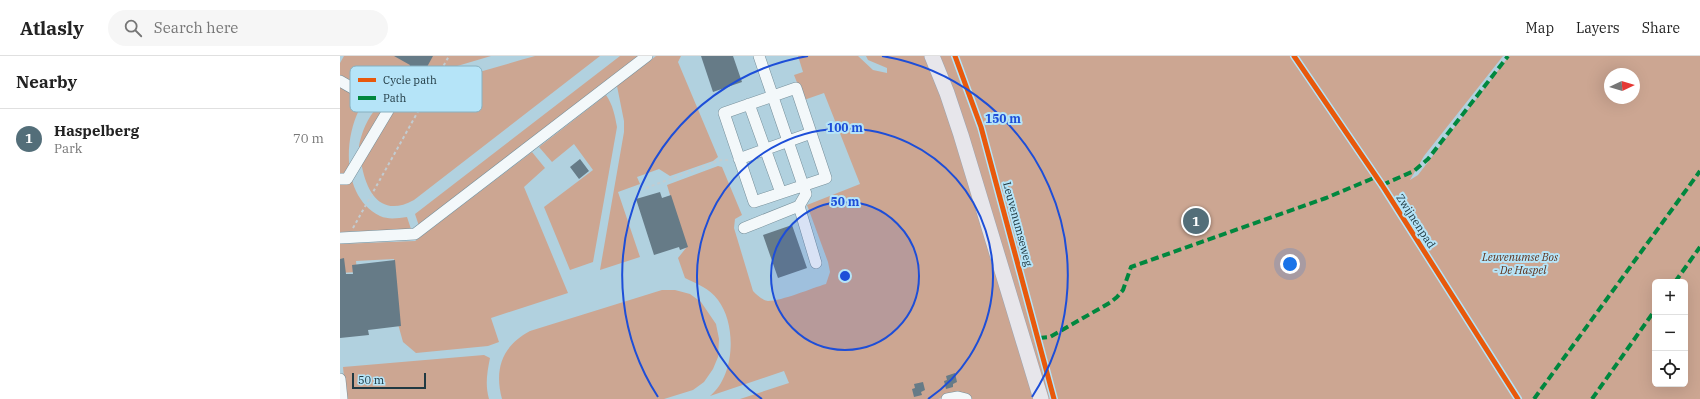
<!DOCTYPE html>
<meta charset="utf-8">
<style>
body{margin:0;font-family:"IBM Plex Serif",serif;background:#f6f6f6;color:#222}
.controls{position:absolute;right:12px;bottom:12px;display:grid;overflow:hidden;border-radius:6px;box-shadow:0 4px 16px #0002}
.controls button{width:36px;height:36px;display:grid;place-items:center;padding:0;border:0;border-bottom:1px solid #e0e0e0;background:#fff;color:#222;font:20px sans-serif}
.compass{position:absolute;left:1264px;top:12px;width:36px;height:36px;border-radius:50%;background:#fff;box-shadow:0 4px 16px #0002;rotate:86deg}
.scale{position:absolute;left:12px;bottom:10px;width:74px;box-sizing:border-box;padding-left:4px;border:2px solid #203942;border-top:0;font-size:11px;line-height:14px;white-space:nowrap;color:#203942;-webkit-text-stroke:3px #b5e4f8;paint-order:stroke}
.you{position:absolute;left:950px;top:208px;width:14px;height:14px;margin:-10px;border:3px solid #fff;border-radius:50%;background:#1a73e8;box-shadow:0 0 0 6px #1a73e833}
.badge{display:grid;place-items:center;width:26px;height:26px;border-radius:50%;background:#536e79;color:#fff;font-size:13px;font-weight:700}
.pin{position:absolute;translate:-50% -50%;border:2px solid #fff;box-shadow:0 1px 4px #0006}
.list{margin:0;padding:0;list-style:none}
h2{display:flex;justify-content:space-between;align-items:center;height:52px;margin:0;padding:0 16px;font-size:17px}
h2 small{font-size:13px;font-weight:400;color:#767676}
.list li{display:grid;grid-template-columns:26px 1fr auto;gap:12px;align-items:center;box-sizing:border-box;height:60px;padding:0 16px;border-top:1px solid #e0e0e0}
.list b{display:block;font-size:15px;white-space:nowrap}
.list p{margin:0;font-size:13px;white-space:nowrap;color:#767676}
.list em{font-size:13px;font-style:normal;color:#767676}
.icon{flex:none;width:22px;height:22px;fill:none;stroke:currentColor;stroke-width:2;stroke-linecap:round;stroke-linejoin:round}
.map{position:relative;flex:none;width:1360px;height:343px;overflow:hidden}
header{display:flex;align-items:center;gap:24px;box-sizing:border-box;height:56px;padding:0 20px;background:#fff;border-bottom:1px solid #e0e0e0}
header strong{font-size:19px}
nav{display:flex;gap:22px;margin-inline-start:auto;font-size:14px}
.search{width:280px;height:36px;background:#f6f6f6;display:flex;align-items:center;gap:10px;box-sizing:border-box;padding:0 14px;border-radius:22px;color:#767676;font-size:15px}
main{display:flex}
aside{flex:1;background:#fff}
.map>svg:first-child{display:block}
.green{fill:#cca692;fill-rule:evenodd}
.building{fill:#667b87}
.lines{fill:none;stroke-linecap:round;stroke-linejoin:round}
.minor-casing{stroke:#768f9a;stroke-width:12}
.major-casing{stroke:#9ca3af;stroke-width:16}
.path{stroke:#c2ccd1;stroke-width:2;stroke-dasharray:3 3;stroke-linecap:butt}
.minor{stroke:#f3f8fa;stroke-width:11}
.major{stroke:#e7e6eb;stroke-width:15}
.quiet{stroke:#00873e;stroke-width:4;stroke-dasharray:8 4;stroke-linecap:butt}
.cycleway-casing{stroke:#b5e4f8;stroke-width:8}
.cycleway{stroke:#e8590c;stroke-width:5}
.ring{fill:none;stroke:#1d4ed8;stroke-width:2}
.labels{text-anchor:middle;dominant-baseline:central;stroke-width:4;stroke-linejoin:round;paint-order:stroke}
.street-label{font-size:11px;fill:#203942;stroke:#b5e4f8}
.park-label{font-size:11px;font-style:italic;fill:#5e3019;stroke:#b5e4f8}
.key{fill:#b5e4f8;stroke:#88b1c1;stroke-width:1}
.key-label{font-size:11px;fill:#203942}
.centre{fill:#1d4ed8;stroke:#b5e4f8;stroke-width:2}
.ring-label{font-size:12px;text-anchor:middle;font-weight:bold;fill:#1d4ed8;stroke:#b5e4f8;stroke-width:4;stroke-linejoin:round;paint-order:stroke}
</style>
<header>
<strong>Atlasly</strong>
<div class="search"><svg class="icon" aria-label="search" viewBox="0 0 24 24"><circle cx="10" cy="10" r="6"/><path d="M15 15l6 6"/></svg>Search here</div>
<nav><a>Map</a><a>Layers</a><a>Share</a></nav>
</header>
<main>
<aside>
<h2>Nearby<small></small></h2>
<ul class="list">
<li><span class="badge">1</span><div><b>Haspelberg</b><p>Park</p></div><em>70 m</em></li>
</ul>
</aside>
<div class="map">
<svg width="1360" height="343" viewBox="0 0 1360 343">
<rect width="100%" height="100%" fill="#b1d1df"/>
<path class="green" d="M 4,0 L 151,0 L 43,32 C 39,35 34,36 30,39 C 25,43 22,49 19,54 C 3,86 3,142 40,160 C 49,164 58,162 67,161 L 71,173 L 0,176 L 0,7 Z
M 195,0 L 260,0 L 74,144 C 43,161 28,140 22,111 C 21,105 19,97 19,90 C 21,78 28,60 37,52 C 56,35 87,30 110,24 C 139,16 167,8 195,0 Z
M 280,0 L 298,0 L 79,170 L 75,158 Z
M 316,0 L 341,0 L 338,6 L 378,101 L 373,105 L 330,120 L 319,113 L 297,121 L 300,128 L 278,136 L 300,201 L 260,214 L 284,76 L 284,65 L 277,30 Z
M 458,0 L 518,0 L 533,14 L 547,17 L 547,12 L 528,4 L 526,0 L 587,0 L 593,14 L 697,343 L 629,343 L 613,339 L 598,343 L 400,343 L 449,327 L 444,315 L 370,340 C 395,320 397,269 378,244 C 369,232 357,228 345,222 L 338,202 L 346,192 L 327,129 L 378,110 L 382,111 L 402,159 L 395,163 L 394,172 L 413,235 C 417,239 422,244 428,245 C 442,245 472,232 486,228 L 490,216 L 488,206 L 467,149 L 520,128 L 484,37 L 464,44 L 454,19 L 463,16 Z
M 597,0 L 613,0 L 639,71 L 713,343 L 706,343 Z
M 617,0 L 1163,0 L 1084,100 L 1070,124 L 1078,119 L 1169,0 L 1360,0 L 1360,343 L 716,343 L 700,280 L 642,70 ZM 1270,18 L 1294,18 L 1294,42 L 1270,42 ZM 1315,226 L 1345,226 L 1345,328 L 1315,328 Z
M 266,39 C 273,49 275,60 277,71 L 253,206 L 230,214 L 204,151 L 253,114 L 234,88 L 212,106 L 199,91 Z
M 192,96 L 205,112 L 184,131 L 228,237 L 151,262 L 159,286 L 148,290 L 76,297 L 63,286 L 58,268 L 54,203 L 16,205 L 17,216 L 0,217 L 0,188 L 75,185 Z
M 322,234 L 335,234 L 350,238 L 361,246 L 376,268 L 379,283 L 378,301 L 373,313 L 364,326 L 353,334 L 324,343 L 162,343 C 154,313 162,290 190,275 Z
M 144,299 L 150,302 C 147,317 145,329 149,343 L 6,343 L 3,311 Z"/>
<path class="building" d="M 54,0 L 93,0 L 82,20 L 69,12 L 70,9 Z
M 361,0 L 393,0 L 402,26 L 373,36 Z
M 240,103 L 249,115 L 239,123 L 230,111 Z
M 320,136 L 322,142 L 331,139 L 348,191 L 340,194 L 339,191 L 314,199 L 296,143 Z
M 452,169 L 467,212 L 438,222 L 423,179 Z
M 4,202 L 6,218 L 13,218 L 12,209 L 55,204 L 61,270 L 28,274 L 29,279 L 0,282 L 0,203 Z
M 615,317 L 617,326 L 613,328 L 613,331 L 606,333 L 604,325 L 607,324 L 606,320 Z
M 583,326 L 585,334 L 581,336 L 582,339 L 574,341 L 572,333 L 575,332 L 574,328 Z"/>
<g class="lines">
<g class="minor-casing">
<path id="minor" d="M 0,25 L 49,53 L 7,123 L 0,123
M 456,32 L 486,122 L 414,146 L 384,57 Z
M 409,48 L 441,137
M 399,103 L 471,77
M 459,150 L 476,207
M 404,172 L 459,150 L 466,138 L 419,0
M 0,182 L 75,178 L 307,0
M 0,323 L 2,343
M 607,343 L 618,341 L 626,343"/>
</g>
<g class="major-casing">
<path id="major" d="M 592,0 L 607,37 L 621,79 L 701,343"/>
</g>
<path class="path" d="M 306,132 L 381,104 L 390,104
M 13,172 L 109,0"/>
<use href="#minor" class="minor"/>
<use href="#major" class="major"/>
<path class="quiet" d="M 1042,129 L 1074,115 L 1088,103 L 1168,0
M 1335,226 L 1360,191
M 699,282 L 710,281 L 771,246 L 777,241 L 783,234 L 791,211 L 986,142 L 1036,121
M 1194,343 L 1360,115
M 1252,343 L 1315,254"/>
<g class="cycleway-casing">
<path id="cycleway" d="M 615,0 L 641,71 L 714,343
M 954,0 L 1042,129 L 1178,343"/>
</g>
<use href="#cycleway" class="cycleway"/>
</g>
<circle cx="505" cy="220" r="74" fill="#1d4ed8" fill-opacity=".12"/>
<g class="ring">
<circle cx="505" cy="220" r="74"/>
<path d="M422 343A148 148 0 1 1 588 343"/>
<path d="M318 341A223 223 0 0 1 468 0M542 0A223 223 0 0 1 692 341"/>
</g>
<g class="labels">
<g class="street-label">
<text transform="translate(1076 165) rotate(57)">Zwijnenpad</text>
<text transform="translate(678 168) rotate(75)">Leuvenumseweg</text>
</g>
<g class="park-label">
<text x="1180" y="201">Leuvenumse Bos<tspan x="1180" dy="13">- De Haspel</tspan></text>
</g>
</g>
<rect x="10" y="10" width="132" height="46" rx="6" class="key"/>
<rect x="18" y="22" width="18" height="4" fill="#e8590c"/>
<rect x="18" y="40" width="18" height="4" fill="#00873e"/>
<g class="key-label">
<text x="43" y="28">Cycle path</text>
<text x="43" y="46">Path</text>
</g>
<circle cx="505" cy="220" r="6" class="centre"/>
<g class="ring-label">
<text x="663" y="67">150 m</text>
<text x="505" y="76">100 m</text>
<text x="505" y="150">50 m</text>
</g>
</svg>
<div class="controls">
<button>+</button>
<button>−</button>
<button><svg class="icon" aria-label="locate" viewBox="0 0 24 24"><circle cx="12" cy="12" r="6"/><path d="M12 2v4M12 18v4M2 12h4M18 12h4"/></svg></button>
</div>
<svg class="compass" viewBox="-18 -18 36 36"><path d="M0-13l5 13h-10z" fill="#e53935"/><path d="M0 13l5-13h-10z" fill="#767676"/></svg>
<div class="scale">50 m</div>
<div class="you"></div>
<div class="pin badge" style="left:856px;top:165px">1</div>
</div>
</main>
